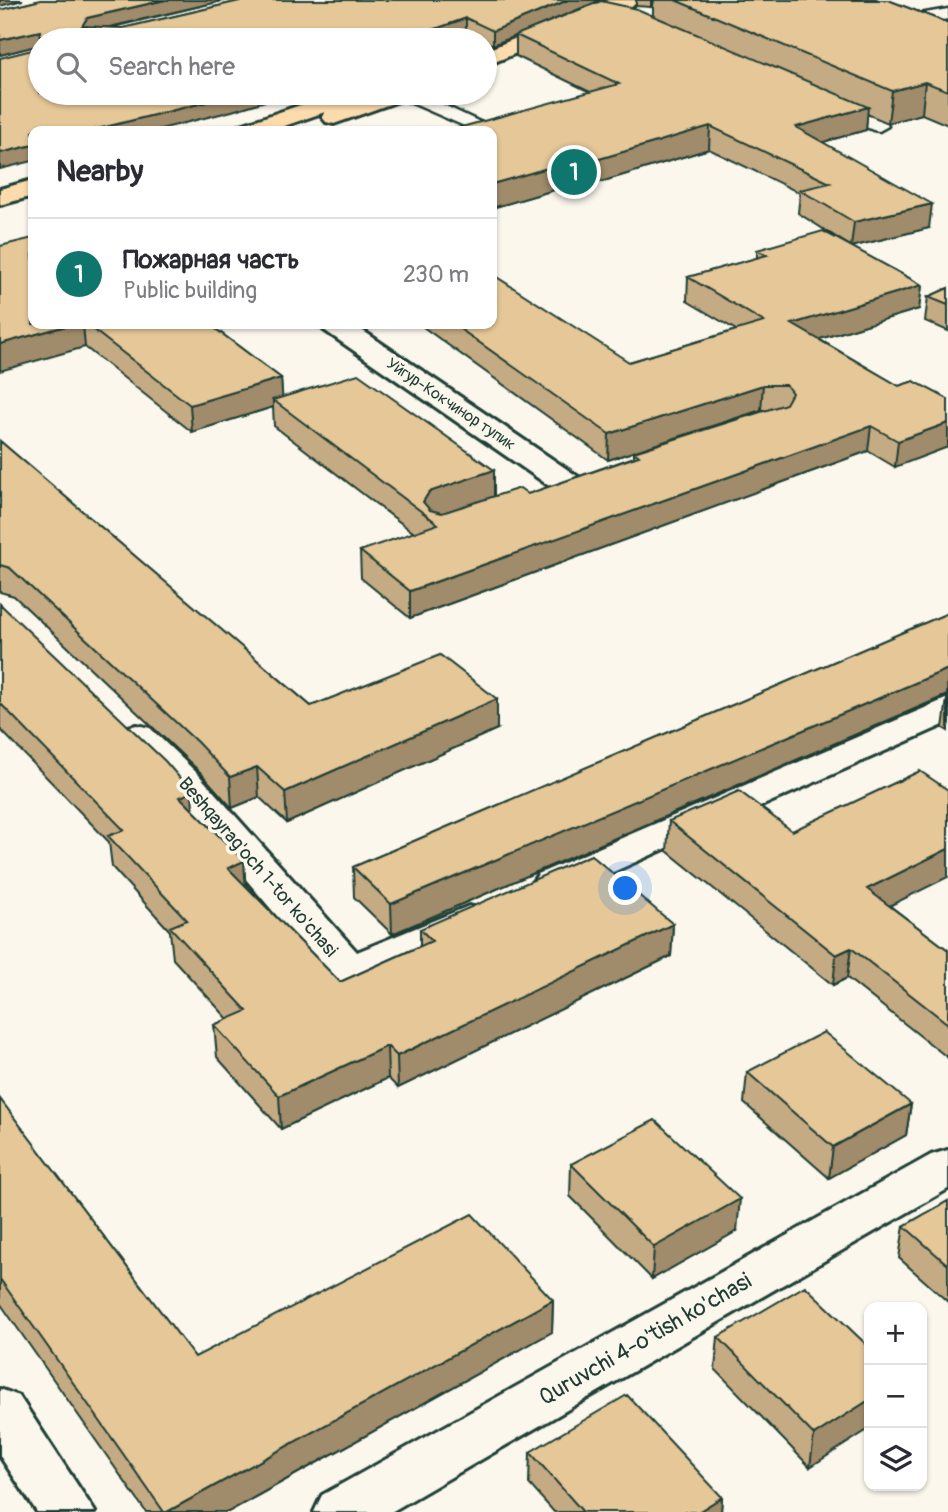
<!DOCTYPE html>
<meta charset="utf-8">
<style>
body{margin:0;font-family:Pangolin,sans-serif;background:#f7f7f7;color:#2b2b33}
.controls{position:absolute;right:21px;bottom:21px;display:grid;overflow:hidden;border-radius:14px;box-shadow:0 2px 5px #0004}
.controls button{width:63px;height:63px;display:grid;place-items:center;padding:0;border:0;border-bottom:2px solid #e1e1e2;background:#fff;color:#2b2b33;font:35px sans-serif}
.you{position:absolute;left:626px;top:889px;width:24px;height:24px;margin:-18px;border:5px solid #fff;border-radius:50%;background:#1a73e8;box-shadow:0 0 0 10px #1a73e833}
.badge{display:grid;place-items:center;width:46px;height:46px;border-radius:50%;background:#0f766e;color:#fff;font-size:23px;font-weight:700}
.pin{position:absolute;translate:-50% -50%;border:4px solid #fff;box-shadow:0 2px 7px #0006}
.list{margin:0;padding:0;list-style:none}
h2{display:flex;justify-content:space-between;align-items:center;height:91px;margin:0;padding:0 28px;font-size:30px}
h2 small{font-size:23px;font-weight:400;color:#7c7c81}
.list li{display:grid;grid-template-columns:46px 1fr auto;gap:21px;align-items:center;box-sizing:border-box;height:112px;padding:0 28px;border-top:2px solid #e1e1e2}
.list b{display:block;font-size:26px;white-space:nowrap}
.list p{margin:0;font-size:23px;white-space:nowrap;color:#7c7c81}
.list em{font-size:23px;font-style:normal;color:#7c7c81}
.icon{flex:none;width:38px;height:38px;fill:none;stroke:currentColor;stroke-width:2;stroke-linecap:round;stroke-linejoin:round}
.map{position:relative;flex:none;width:948px;height:1512px;overflow:hidden}
.search{position:absolute;background:#fff;box-shadow:0 2px 5px #0004;left:28px;top:28px;width:469px;height:77px;display:flex;align-items:center;gap:18px;box-sizing:border-box;padding:0 24px;border-radius:38px;color:#7c7c81;font-size:26px}
.panel{position:absolute;background:#fff;box-shadow:0 2px 5px #0004;left:28px;top:126px;width:469px;height:203px;border-radius:14px}
.map>svg:first-child{display:block}
.lines{fill:none;stroke-linecap:round;stroke-linejoin:round}
.lane-casing{stroke:#1f3d34;stroke-width:5}
.street-casing{stroke:#1f3d34;stroke-width:6}
.primary-casing{stroke:#1f3d34;stroke-width:6}
.lane{fill:#fbf7ec;fill-rule:evenodd}
.street{fill:#fbf7ec;fill-rule:evenodd}
.primary{fill:#fcdcac;fill-rule:evenodd}
.wall{fill:#c5ab83;stroke:#1f3d34;stroke-width:2}
.shaded-wall{fill:#a08b6a;stroke:#1f3d34;stroke-width:2}
.building{fill:#e5c798;stroke:#1f3d34;stroke-width:2}
.labels{text-anchor:middle;dominant-baseline:central;stroke-width:7;stroke-linejoin:round;paint-order:stroke}
.far-street-label{font-size:16px;fill:#1f3d34;stroke:#fbf7ec}
.street-label{font-size:19px;fill:#1f3d34;stroke:#fbf7ec}
.near-street-label{font-size:23px;fill:#1f3d34;stroke:#fbf7ec}
</style>
<div class="map">
<svg width="948" height="1512" viewBox="0 0 948 1512">
<rect width="100%" height="100%" fill="#fbf7ec"/>
<filter id="ink" filterUnits="userSpaceOnUse"><feTurbulence type="fractalNoise" baseFrequency=".0143" numOctaves="2"/><feDisplacementMap in="SourceGraphic" scale="14" xChannelSelector="R" yChannelSelector="G"/><feConvolveMatrix kernelMatrix="1 2 1 2 8 2 1 2 1" color-interpolation-filters="sRGB"/></filter>
<g filter="url(#ink)">
<g class="lines">
<g class="lane-casing">
<path id="lane" d="M 853,0 L 875,0 L 914,15 L 948,9 L 948,19 L 913,25 Z
M 396,93 L 418,93 L 499,131 L 492,136 L 492,131 L 476,131 L 398,97 Z
M 831,100 L 885,122 L 888,126 L 879,131 L 873,130 L 825,109 L 822,105 Z"/>
</g>
<g class="street-casing">
<path id="street" d="M 320,324 L 353,324 L 580,478 L 585,485 L 580,492 L 569,495 L 558,492 L 324,330 Z
M 948,698 L 948,723 L 568,892 L 553,896 L 538,892 L 532,883 L 538,874 Z
M 137,725 L 150,728 L 198,774 L 357,952 L 469,906 L 484,910 L 490,920 L 484,930 C 443,948 397,978 352,982 C 341,983 331,976 323,970 L 170,790 L 124,744 L 118,736 L 124,728 Z
M 948,1150 L 948,1189 L 391,1512 L 314,1512 L 322,1495 L 931,1155 Z
M 0,1389 L 19,1396 L 95,1512 L 37,1512 L 0,1456 Z"/>
</g>
<g class="primary-casing">
<path id="primary" d="M 608,0 L 637,0 L 634,5 L 485,66 L 485,51 Z
M 336,93 L 370,93 L 367,97 L 378,93 L 411,93 L 407,98 L 334,124 L 326,122 L 322,117 L 325,112 L 270,131 L 235,131 L 238,126 Z
M 33,180 L 33,196 L 0,205 L 0,189 Z"/>
</g>
<use href="#lane" class="lane"/>
<use href="#street" class="street"/>
<use href="#primary" class="primary"/>
</g>
<path class="wall" d="M 41,0 L 226,0 L 109,28 L 123,28 L 244,0 L 601,0 L 553,20 L 653,15 L 653,6 L 651,7 L 636,6 L 636,0 L 888,0 L 948,23 L 948,125 L 922,114 L 888,123 L 867,114 L 866,130 L 823,142 L 929,228 L 851,247 L 922,285 L 919,309 L 819,339 L 899,386 L 914,381 L 895,467 L 868,451 L 410,618 L 361,578 L 360,551 L 414,533 L 274,426 L 273,407 L 192,432 L 85,347 L 33,324 L 209,324 L 281,378 L 282,397 L 494,496 L 528,494 L 634,457 L 634,452 L 765,410 L 761,410 L 608,460 L 419,324 L 492,324 L 629,362 L 736,330 L 687,301 L 688,277 L 757,258 L 757,250 L 850,246 L 798,213 L 800,193 L 709,149 L 568,192 L 561,188 L 492,208 L 492,131 L 590,92 L 516,56 L 516,35 L 493,45 L 485,41 L 485,40 L 466,32 L 40,45 L 0,55 L 0,10 Z
M 948,288 L 948,331 L 925,321 L 928,297 Z
M 0,441 L 311,706 L 497,729 L 287,823 L 259,797 L 232,808 L 200,772 L 14,596 L 0,592 Z
M 0,604 L 193,810 L 244,861 L 245,885 L 340,982 L 420,946 L 420,929 L 673,924 L 671,956 L 398,1088 L 388,1078 L 281,1129 L 217,1057 L 214,1025 L 228,1019 L 173,959 L 170,931 L 112,867 L 109,842 L 0,729 Z
M 948,613 L 948,696 L 392,934 L 354,897 L 353,867 Z
M 947,699 L 948,699 L 948,731 L 943,728 Z
M 669,821 L 890,906 L 948,950 L 948,1058 L 847,978 L 833,985 L 667,851 Z
M 747,1072 L 911,1104 L 906,1135 L 829,1178 L 744,1103 Z
M 0,1099 L 195,1357 L 553,1300 L 552,1332 L 228,1512 L 146,1512 L 0,1303 Z
M 571,1164 L 737,1231 L 652,1279 L 570,1196 Z
M 948,1201 L 948,1302 L 899,1258 L 904,1226 Z
M 718,1337 L 869,1347 L 810,1467 L 715,1369 Z
M 530,1452 L 722,1497 L 721,1512 L 554,1512 L 529,1484 Z"/>
<path class="shaded-wall" d="M 0,0 L 23,0 L 0,6 Z
M 165,0 L 226,0 L 88,32 L 82,26 L 87,18 Z
M 568,0 L 601,0 L 493,45 L 493,31 Z
M 651,0 L 654,0 L 653,6 L 651,7 Z
M 466,18 L 466,32 L 444,40 L 404,40 Z
M 40,31 L 40,45 L 0,55 L 0,40 Z
M 925,82 L 922,114 L 888,123 L 892,91 Z
M 243,93 L 292,93 L 232,111 L 153,131 L 89,131 Z
M 868,107 L 866,130 L 795,150 L 796,127 Z
M 710,126 L 709,149 L 568,192 L 569,168 Z
M 33,145 L 33,161 L 0,169 L 0,153 Z
M 561,164 L 561,188 L 492,208 L 492,184 Z
M 932,204 L 929,228 L 851,247 L 854,222 Z
M 922,285 L 919,309 L 790,348 L 792,324 Z
M 73,324 L 83,324 L 85,347 L 0,371 L 0,344 Z
M 281,378 L 283,404 L 273,400 L 273,407 L 192,432 L 190,405 Z
M 763,385 L 761,410 L 608,460 L 609,434 Z
M 948,423 L 948,447 L 895,467 L 898,441 Z
M 871,426 L 868,451 L 410,618 L 410,591 Z
M 494,470 L 494,497 L 429,518 L 423,502 L 429,492 Z
M 948,669 L 947,695 L 392,934 L 391,904 Z
M 497,699 L 497,729 L 287,823 L 285,792 Z
M 257,767 L 259,797 L 232,808 L 230,777 Z
M 192,792 L 194,823 L 180,797 Z
M 948,849 L 948,877 L 863,919 L 867,889 Z
M 244,861 L 246,892 L 228,868 Z
M 673,924 L 671,956 L 398,1088 L 397,1056 Z
M 851,948 L 847,978 L 833,985 L 836,955 Z
M 387,1046 L 388,1078 L 281,1129 L 279,1096 Z
M 911,1104 L 906,1135 L 829,1178 L 833,1147 Z
M 740,1199 L 737,1231 L 652,1279 L 654,1247 Z
M 553,1300 L 552,1332 L 228,1512 L 167,1512 Z
M 869,1400 L 869,1429 L 810,1467 L 814,1435 Z
M 722,1497 L 721,1512 L 698,1512 Z"/>
<path class="building" d="M 41,0 L 165,0 L 87,18 L 82,26 L 123,28 L 244,0 L 568,0 L 493,31 L 466,18 L 404,40 L 40,40 L 40,31 L 0,40 L 0,10 Z
M 675,0 L 888,0 L 948,23 L 948,91 L 925,82 L 892,91 Z
M 601,1 L 637,9 L 868,107 L 796,127 L 932,204 L 854,222 L 800,190 L 830,183 L 710,126 L 569,168 L 561,164 L 492,184 L 492,131 L 447,131 L 619,84 L 516,35 Z
M 40,48 L 40,93 L 243,93 L 89,131 L 33,131 L 33,145 L 0,153 L 0,58 Z
M 823,231 L 922,285 L 792,324 L 899,386 L 914,381 L 948,399 L 948,423 L 898,441 L 871,426 L 410,591 L 360,551 L 438,524 L 273,400 L 358,374 L 494,470 L 429,492 L 423,502 L 430,510 L 442,513 L 520,488 L 528,494 L 639,456 L 634,452 L 786,404 L 792,393 L 786,385 L 763,385 L 609,434 L 453,324 L 492,324 L 492,274 L 629,362 L 764,322 L 688,277 L 767,255 L 757,250 Z
M 33,238 L 33,324 L 73,324 L 0,344 L 0,246 Z
M 948,288 L 948,305 L 928,297 Z
M 86,324 L 209,324 L 281,378 L 190,405 Z
M 0,441 L 311,706 L 440,655 L 497,699 L 285,792 L 257,767 L 230,777 L 197,742 L 10,568 L 0,565 Z
M 0,604 L 165,761 L 192,792 L 180,797 L 244,861 L 228,868 L 340,982 L 432,941 L 420,929 L 591,855 L 673,924 L 397,1056 L 387,1046 L 279,1096 L 214,1025 L 247,1011 L 170,927 L 187,920 L 108,836 L 124,830 L 0,703 Z
M 948,613 L 948,669 L 391,904 L 353,867 Z
M 920,771 L 948,790 L 948,849 L 867,889 L 948,950 L 948,1024 L 851,948 L 836,955 L 669,821 L 739,791 L 792,831 Z
M 824,1032 L 911,1104 L 833,1147 L 747,1072 Z
M 0,1099 L 195,1357 L 472,1214 L 553,1300 L 167,1512 L 164,1512 L 0,1279 Z
M 655,1120 L 740,1199 L 654,1247 L 571,1164 Z
M 948,1201 L 948,1265 L 904,1226 Z
M 805,1286 L 869,1347 L 869,1400 L 814,1435 L 718,1337 Z
M 627,1395 L 722,1497 L 698,1512 L 583,1512 L 530,1452 Z"/>
</g>
<g class="labels">
<g class="far-street-label">
<text transform="translate(451 404) rotate(34)">Уйгур-Кокчинор тупик</text>
</g>
<g class="street-label">
<text transform="translate(258 867) rotate(49)">Beshqayrag'och 1-tor ko'chasi</text>
</g>
<g class="near-street-label">
<text transform="translate(645 1339) rotate(-30)">Quruvchi 4-o'tish ko'chasi</text>
</g>
</g>
</svg>
<div class="controls">
<button>+</button>
<button>−</button>
<button><svg class="icon" aria-label="layers" viewBox="0 0 24 24"><path d="M12 4l9 5-9 5-9-5zM3 14l9 5 9-5"/></svg></button>
</div>
<div class="you"></div>
<div class="pin badge" style="left:574px;top:172px">1</div>
<div class="search"><svg class="icon" aria-label="search" viewBox="0 0 24 24"><circle cx="10" cy="10" r="6"/><path d="M15 15l6 6"/></svg>Search here</div>
<section class="panel">
<h2>Nearby<small></small></h2>
<ul class="list">
<li><span class="badge">1</span><div><b>Пожарная часть</b><p>Public building</p></div><em>230 m</em></li>
</ul>
</section>
</div>
